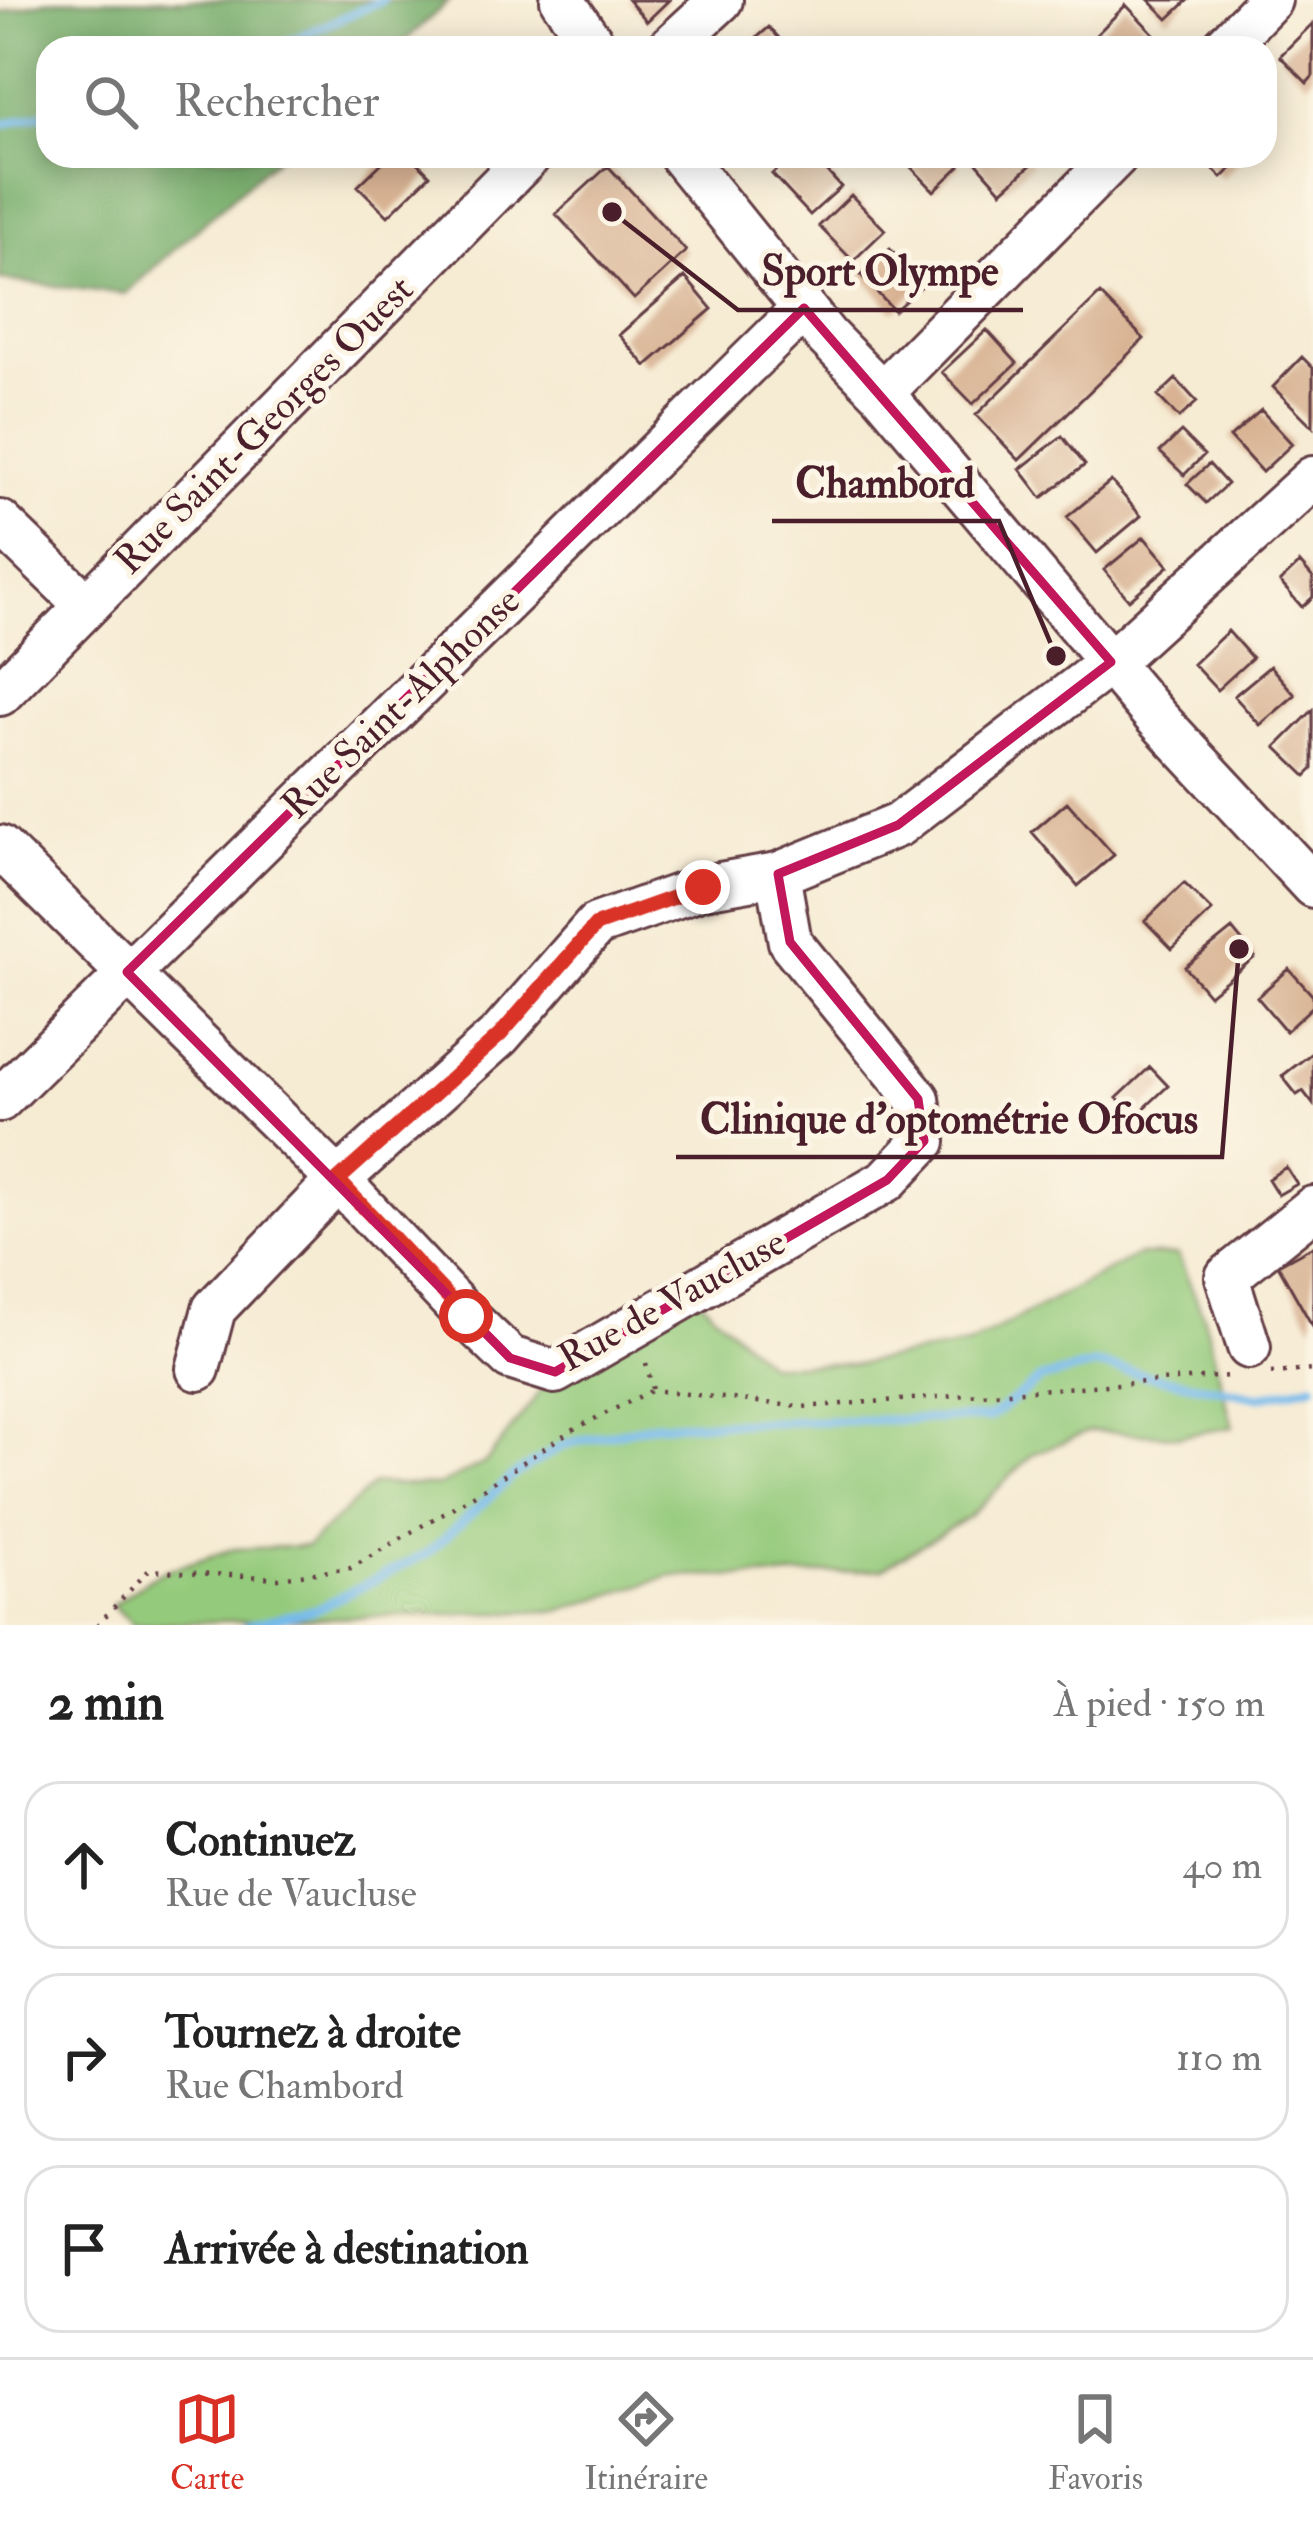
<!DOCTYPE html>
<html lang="fr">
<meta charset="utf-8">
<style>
body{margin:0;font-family:"IM FELL Double Pica",serif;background:#f2f2f2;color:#222}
.stop{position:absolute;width:36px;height:36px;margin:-27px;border:9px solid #d93025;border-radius:50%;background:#fff}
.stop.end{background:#d93025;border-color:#fff;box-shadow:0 3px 12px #0008}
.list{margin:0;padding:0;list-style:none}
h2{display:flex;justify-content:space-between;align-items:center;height:156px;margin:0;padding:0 48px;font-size:51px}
h2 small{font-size:39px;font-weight:400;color:#767676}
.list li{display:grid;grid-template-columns:78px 1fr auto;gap:36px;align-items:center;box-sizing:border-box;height:168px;margin:0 24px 24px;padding:0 24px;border:3px solid #e0e0e0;border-radius:36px}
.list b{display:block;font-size:45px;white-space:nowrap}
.list p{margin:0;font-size:39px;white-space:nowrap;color:#767676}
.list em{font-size:39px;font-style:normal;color:#767676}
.icon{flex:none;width:66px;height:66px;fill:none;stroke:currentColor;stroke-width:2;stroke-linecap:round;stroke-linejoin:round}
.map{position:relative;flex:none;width:1313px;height:1625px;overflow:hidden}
.search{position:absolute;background:#fff;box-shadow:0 6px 30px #0003;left:36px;right:36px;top:36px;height:132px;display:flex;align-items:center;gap:30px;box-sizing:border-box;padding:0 42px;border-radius:36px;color:#767676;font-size:45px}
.sheet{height:732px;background:#fff}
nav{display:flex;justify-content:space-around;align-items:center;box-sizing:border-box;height:168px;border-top:3px solid #e0e0e0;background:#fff;font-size:33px;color:#767676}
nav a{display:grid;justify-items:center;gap:6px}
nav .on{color:#d93025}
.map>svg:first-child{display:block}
.green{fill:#94ca7c;stroke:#6f7454;stroke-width:3}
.forest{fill:#77ae6c;stroke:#60664c;stroke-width:3}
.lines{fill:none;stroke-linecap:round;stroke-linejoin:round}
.stream{stroke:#74baeb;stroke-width:9}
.building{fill:#d8b293}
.minor-casing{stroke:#643e44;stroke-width:48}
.path{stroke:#643e44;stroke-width:4.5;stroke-dasharray:3 9;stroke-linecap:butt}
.minor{stroke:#fff;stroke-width:42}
.route{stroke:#d93025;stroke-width:15}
.marked{fill:none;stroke:#c2185b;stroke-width:9;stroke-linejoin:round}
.labels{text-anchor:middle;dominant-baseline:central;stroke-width:10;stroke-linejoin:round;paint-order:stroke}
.street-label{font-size:39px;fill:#4a1f2b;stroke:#fcf5e5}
.leader{fill:none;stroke:#4a1f2b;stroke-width:4.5}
.callout-dot{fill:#4a1f2b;stroke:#fcf5e5;stroke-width:4.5}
.callout-label{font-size:42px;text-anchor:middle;font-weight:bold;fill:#4a1f2b;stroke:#fcf5e5;stroke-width:10;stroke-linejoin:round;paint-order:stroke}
</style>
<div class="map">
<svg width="1313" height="1625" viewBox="0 0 1313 1625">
<rect width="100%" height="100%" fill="#fcf5e5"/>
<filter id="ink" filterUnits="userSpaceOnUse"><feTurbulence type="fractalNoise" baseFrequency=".00833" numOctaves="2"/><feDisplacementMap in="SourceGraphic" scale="24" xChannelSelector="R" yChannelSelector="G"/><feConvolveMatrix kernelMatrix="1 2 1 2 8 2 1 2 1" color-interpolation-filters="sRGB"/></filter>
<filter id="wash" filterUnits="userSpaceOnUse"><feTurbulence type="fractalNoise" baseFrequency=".004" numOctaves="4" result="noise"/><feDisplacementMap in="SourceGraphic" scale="48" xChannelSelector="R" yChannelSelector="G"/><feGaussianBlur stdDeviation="2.7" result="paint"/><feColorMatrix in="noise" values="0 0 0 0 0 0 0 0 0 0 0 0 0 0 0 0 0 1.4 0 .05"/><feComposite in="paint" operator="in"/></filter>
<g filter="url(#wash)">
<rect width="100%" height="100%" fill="#f6ebd3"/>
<path class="green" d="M 1137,1255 L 1178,1255 L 1204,1317 L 1233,1427 L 1179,1436 L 1090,1431 L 1033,1454 L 970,1516 L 881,1569 L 780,1577 L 671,1576 L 559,1611 L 133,1624 L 112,1605 L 158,1573 L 233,1549 L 307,1546 L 374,1484 L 438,1486 L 486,1462 L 555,1372 L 693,1293 L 768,1364 L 857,1364 L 968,1345 Z"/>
<path class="forest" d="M 50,0 L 450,0 L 397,48 L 48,48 L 48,156 L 278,156 L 125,294 L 0,280 L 0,13 Z"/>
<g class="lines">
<path class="stream" d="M 275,48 L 382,0
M 0,125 L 48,113
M 248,1625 L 316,1609 L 428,1553 L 514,1475 L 566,1444 L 656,1424 L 989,1418 L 1041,1379 L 1096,1365 L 1260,1397 L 1313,1385"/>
</g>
<g id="blocks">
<path class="building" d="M 628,0 L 669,0 L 647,21 Z
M 1149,0 L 1188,0 L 1168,19 Z
M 1126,5 L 1154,34 L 1140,48 L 1083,48 Z
M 1313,23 L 1313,76 L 1307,83 L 1280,56 Z
M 769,27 L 788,48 L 745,48 Z
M 389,156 L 411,156 L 430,175 L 388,216 L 358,186 Z
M 792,156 L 813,156 L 841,187 L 810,215 L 772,174 Z
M 918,156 L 951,156 L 960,166 L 934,191 L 909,165 Z
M 971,156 L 1025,156 L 1032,164 L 1002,191 Z
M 1200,156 L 1244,156 L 1222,178 Z
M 608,166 L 686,251 L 634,299 L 556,214 Z
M 851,195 L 885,230 L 853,261 L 819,226 Z
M 890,249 L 923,285 L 894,311 L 861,275 Z
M 685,277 L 712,309 L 646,366 L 619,335 Z
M 1100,294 L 1144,339 L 1019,460 L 976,415 Z
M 987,330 L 1017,363 L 973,404 L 942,372 Z
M 1302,357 L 1313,368 L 1313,427 L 1273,387 Z
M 1176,379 L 1197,402 L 1179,418 L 1158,396 Z
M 1261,410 L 1292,444 L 1262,472 L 1230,437 Z
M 1181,432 L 1204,455 L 1184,475 L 1160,452 Z
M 1062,436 L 1085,465 L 1042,498 L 1020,469 Z
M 1209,464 L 1227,484 L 1206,503 L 1187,484 Z
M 1111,481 L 1141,516 L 1097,553 L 1067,517 Z
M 1144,537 L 1169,566 L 1129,600 L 1104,570 Z
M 1300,563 L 1313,578 L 1313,597 L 1302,607 L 1280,582 Z
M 1228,631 L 1252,658 L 1217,690 L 1193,664 Z
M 1270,666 L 1295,695 L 1260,725 L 1234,696 Z
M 1313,710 L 1313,769 L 1306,776 L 1276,747 Z
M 1067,802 L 1114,855 L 1078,886 L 1032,832 Z
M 1184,883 L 1212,911 L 1172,949 L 1145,921 Z
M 1232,929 L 1255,957 L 1209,995 L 1185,967 Z
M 1289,969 L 1313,996 L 1313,1006 L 1286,1031 L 1257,997 Z
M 1313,1052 L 1313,1104 L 1303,1091 L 1297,1095 L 1282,1076 Z
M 1150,1067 L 1168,1086 L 1135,1117 L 1117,1098 Z
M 1286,1167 L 1297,1184 L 1278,1195 L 1268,1179 Z
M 1313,1246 L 1313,1327 L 1278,1265 Z"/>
</g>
</g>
<g filter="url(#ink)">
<use href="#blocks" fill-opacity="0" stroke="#643e44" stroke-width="3"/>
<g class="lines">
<g class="minor-casing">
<path id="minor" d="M 562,0 L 596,48
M 669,48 L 721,0
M 1223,48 L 1270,0
M 681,156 L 826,336 L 882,393 L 1156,717 L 1313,886
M 882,393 L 1116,156
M 0,522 L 86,605
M 0,694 L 529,156
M 0,847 L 338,1180 L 466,1316 L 510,1358 L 555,1372 L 887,1180 L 924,1141 L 918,1099 L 790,942 L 778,874
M 0,1100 L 804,308
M 1249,1347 L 1227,1277 L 1313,1208
M 198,1369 L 214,1309 L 338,1180 L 500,1035 L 596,925 L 703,887 L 778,874 L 898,825 L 1111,662 L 1313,478"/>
</g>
<path class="path" d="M 646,1363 L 653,1390 L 802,1407 L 1230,1376
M 1271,1373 L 1313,1370
M 97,1625 L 149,1570 L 279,1578 L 351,1568 L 477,1493 L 570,1431 L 653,1390"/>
<use href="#minor" class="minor"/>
</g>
</g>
<g class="lines" filter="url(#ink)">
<path class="route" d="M 466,1316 L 338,1180 L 500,1035 L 596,925 L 703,887"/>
</g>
<path class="marked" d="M 804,308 L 1111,662 L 898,825 L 778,874 L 790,942 L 918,1099 L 924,1141 L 887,1180 L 555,1372 L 510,1358 L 127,972 Z"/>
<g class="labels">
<g class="street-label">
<text transform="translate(264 425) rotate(-45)">Rue Saint-Georges Ouest</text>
<text transform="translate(401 703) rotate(-44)">Rue Saint-Alphonse</text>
<text transform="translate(672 1300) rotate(-29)">Rue de Vaucluse</text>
</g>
</g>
<path class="leader" d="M612 212L738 310H1023M1056 656L999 521H772M1239 949L1222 1157H676"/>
<g class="callout-dot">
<circle cx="612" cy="212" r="12"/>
<circle cx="1056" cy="656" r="12"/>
<circle cx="1239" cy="949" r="12"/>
</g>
<g class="callout-label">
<text x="880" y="285">Sport Olympe</text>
<text x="885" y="497">Chambord</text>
<text x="949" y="1133">Clinique d'optométrie Ofocus</text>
</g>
</svg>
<div class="stop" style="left:466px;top:1316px"></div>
<div class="stop end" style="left:703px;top:887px"></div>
<div class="search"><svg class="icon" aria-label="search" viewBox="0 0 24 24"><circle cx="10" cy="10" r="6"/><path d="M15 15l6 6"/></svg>Rechercher</div>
</div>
<section class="sheet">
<h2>2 min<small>À pied · 150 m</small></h2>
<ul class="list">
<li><svg class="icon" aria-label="ahead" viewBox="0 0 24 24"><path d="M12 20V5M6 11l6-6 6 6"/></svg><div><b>Continuez</b><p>Rue de Vaucluse</p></div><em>40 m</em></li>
<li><svg class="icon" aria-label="right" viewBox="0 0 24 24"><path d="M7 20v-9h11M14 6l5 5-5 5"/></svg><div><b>Tournez à droite</b><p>Rue Chambord</p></div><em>110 m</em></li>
<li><svg class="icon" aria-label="arrive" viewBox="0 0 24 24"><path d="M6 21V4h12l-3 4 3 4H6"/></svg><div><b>Arrivée à destination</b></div></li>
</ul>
</section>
<nav>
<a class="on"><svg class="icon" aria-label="map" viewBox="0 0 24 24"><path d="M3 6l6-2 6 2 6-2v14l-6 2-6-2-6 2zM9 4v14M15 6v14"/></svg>Carte</a>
<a><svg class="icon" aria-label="directions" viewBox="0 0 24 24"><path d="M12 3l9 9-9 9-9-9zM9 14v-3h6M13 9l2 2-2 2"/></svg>Itinéraire</a>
<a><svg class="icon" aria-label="saved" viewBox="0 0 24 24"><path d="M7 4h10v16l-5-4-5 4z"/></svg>Favoris</a>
</nav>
